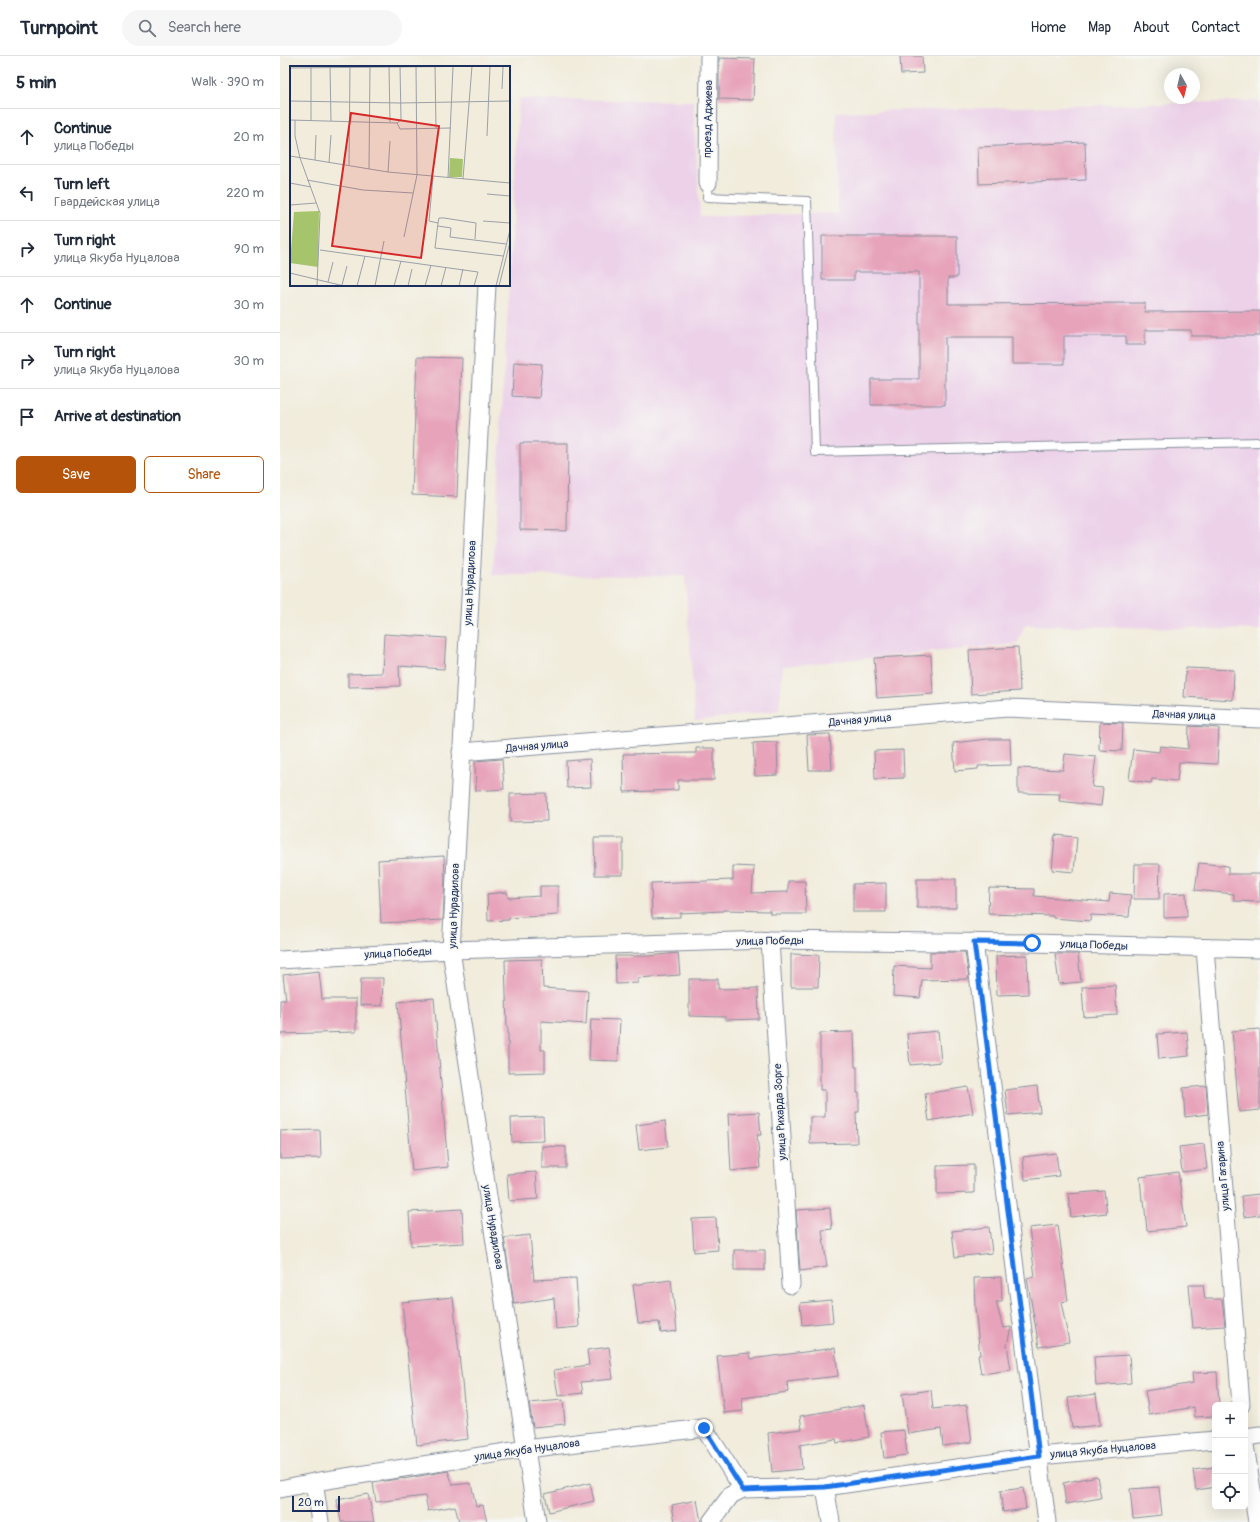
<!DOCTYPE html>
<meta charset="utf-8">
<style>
body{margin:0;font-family:Pangolin,sans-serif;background:#f6f6f7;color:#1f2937}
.controls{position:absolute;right:12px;bottom:12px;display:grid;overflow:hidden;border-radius:6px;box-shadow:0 4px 16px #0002}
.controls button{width:36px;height:36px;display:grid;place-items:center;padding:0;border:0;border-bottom:1px solid #e0e1e3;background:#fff;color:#1f2937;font:20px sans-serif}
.compass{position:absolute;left:884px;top:12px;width:36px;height:36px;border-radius:50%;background:#fff;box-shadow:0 4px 16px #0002;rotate:172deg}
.scale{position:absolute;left:12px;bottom:10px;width:48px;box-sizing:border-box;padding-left:4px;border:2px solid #1b2f5e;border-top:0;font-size:11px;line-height:14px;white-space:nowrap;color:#1b2f5e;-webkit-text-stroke:3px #f6f6f2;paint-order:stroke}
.stop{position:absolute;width:12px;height:12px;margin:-9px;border:3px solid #1a73e8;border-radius:50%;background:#fff}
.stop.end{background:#1a73e8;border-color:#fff;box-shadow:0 1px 4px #0008}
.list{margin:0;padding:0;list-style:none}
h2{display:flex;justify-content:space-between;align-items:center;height:52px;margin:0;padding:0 16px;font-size:17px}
h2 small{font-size:13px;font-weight:400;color:#747a83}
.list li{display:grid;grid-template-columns:26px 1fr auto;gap:12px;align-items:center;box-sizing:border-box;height:56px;padding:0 16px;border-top:1px solid #e0e1e3}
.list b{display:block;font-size:15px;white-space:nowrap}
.list p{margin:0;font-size:13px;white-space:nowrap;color:#747a83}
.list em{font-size:13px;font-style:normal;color:#747a83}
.actions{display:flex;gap:8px;padding:12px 16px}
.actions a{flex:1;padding:9px 0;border:1px solid #b45309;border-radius:6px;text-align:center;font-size:14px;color:#b45309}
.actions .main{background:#b45309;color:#fff}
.icon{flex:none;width:22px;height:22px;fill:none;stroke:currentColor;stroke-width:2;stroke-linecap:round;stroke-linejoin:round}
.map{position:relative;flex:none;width:980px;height:1466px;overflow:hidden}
header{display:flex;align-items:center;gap:24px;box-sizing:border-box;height:56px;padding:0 20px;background:#fff;border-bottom:1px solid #e0e1e3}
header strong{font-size:19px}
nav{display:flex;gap:22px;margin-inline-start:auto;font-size:14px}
.search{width:280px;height:36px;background:#f6f6f7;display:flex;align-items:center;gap:10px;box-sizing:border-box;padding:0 14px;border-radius:22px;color:#747a83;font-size:15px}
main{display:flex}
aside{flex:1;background:#fff}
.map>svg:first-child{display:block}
.built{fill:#ecd1e9}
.building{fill:#e7a3ba}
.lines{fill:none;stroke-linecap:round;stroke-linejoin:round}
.lane-casing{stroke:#868e9c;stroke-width:10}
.street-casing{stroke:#868e9c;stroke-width:19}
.lane{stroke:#fff;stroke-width:8}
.street{stroke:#fff;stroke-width:17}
.route{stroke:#1a73e8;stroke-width:5}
.labels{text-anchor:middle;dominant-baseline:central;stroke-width:3;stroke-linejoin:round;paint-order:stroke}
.street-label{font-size:11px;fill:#1b2f5e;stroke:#f6f6f2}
.inset-road{fill:none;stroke:#9ba0a9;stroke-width:1}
.view{fill:#d62828;fill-opacity:0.15;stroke:#d62828;stroke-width:2}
.inset-edge{fill:none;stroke:#1b2f5e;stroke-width:2}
</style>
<header>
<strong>Turnpoint</strong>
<div class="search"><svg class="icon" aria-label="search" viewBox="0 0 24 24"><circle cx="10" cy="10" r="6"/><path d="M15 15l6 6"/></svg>Search here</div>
<nav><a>Home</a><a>Map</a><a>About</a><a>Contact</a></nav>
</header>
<main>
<aside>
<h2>5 min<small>Walk · 390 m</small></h2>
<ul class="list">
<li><svg class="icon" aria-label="ahead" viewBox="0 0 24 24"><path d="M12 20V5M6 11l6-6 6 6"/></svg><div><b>Continue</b><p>улица Победы</p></div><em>20 m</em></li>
<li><svg class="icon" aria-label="left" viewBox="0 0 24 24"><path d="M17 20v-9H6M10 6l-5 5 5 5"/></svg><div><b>Turn left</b><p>Гвардейская улица</p></div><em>220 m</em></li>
<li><svg class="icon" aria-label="right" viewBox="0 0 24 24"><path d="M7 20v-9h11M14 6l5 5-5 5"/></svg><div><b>Turn right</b><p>улица Якуба Нуцалова</p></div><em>90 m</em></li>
<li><svg class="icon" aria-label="ahead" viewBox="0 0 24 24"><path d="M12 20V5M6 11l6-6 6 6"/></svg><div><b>Continue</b></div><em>30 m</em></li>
<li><svg class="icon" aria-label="right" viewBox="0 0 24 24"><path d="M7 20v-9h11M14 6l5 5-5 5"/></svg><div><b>Turn right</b><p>улица Якуба Нуцалова</p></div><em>30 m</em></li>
<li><svg class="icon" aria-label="arrive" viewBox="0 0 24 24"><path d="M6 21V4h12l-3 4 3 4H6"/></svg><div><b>Arrive at destination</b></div></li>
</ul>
<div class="actions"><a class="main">Save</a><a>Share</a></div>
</aside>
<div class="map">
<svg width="980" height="1466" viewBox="0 0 980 1466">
<rect width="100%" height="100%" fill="#f6f6f2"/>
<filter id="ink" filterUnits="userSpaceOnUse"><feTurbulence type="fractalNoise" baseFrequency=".025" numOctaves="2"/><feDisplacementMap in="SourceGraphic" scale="8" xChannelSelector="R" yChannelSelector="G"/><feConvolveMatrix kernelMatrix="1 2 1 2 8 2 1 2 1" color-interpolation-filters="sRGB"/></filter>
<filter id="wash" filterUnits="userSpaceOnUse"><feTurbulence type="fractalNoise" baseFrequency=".012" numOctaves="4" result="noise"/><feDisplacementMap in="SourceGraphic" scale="16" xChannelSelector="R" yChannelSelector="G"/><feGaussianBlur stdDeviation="0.9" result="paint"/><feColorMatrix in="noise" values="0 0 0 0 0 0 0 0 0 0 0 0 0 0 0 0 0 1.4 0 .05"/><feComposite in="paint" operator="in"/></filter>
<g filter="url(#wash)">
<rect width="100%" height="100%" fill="#f1ecdb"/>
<path class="built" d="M 239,43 L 413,45 L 420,161 L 558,157 L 556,56 L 980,45 L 980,574 L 745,569 L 737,588 L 503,610 L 499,654 L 415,665 L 405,520 L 213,519 Z"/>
<g id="blocks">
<path class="building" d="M 620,0 L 642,0 L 643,17 L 621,18 Z
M 439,2 L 475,3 L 473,44 L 439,43 Z
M 805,86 L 806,124 L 699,128 L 698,91 Z
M 542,180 L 677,180 L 677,222 L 668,222 L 668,248 L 865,247 L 865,256 L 980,255 L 980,280 L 911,280 L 911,274 L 865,274 L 865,289 L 846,289 L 846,280 L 784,280 L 784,308 L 732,308 L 732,281 L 665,281 L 665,349 L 591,349 L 591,323 L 639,323 L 639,216 L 574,216 L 574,224 L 542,224 Z
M 137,301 L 182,302 L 177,441 L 132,439 Z
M 234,306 L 262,308 L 259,342 L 232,340 Z
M 240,387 L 288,387 L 287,475 L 240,474 Z
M 104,578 L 166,582 L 164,613 L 119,610 L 120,630 L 68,631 L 68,618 L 102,617 Z
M 738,591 L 740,635 L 691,638 L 689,594 Z
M 651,599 L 653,638 L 597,642 L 594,602 Z
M 906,612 L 954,614 L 953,644 L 904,641 Z
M 820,666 L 843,667 L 842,695 L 819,694 Z
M 909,670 L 939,672 L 937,708 L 899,706 L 897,725 L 872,723 L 871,727 L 849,724 L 853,693 L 879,696 L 880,690 L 908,693 Z
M 550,678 L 552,714 L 529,714 L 527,679 Z
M 708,683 L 730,683 L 731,709 L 698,710 L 698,713 L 675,715 L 673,687 Z
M 497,686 L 498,719 L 475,720 L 473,687 Z
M 416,692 L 434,692 L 434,724 L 398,724 L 398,734 L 344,736 L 343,698 L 416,697 Z
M 623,694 L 624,722 L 595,723 L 594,695 Z
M 785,698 L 816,701 L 812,731 L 823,732 L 821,750 L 779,745 L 780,738 L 738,737 L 738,712 L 783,714 Z
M 222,703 L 224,733 L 196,735 L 195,705 Z
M 310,703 L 311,731 L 287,732 L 286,705 Z
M 266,737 L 267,765 L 230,766 L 230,738 Z
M 775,779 L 797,781 L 794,816 L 772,814 Z
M 314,782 L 343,782 L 343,819 L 315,819 Z
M 164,800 L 165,823 L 163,864 L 101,867 L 98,804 Z
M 919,807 L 948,810 L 948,818 L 980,818 L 980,846 L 954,845 L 954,838 L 915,834 Z
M 855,808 L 880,808 L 879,843 L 854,843 Z
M 453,810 L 474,811 L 472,837 L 508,836 L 508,825 L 525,825 L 526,858 L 490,858 L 490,855 L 443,854 L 443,855 L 400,857 L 400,861 L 372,862 L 371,827 L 453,824 Z
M 637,823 L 676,823 L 676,852 L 637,852 Z
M 606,827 L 606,856 L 573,856 L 573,828 Z
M 260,830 L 278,830 L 278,859 L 229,862 L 229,864 L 208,865 L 207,838 L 227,836 L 228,842 L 260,840 Z
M 709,832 L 754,833 L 754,840 L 829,846 L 830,837 L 851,839 L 849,861 L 811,859 L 810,865 L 773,862 L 773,860 L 708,858 Z
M 906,837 L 907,861 L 884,862 L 884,838 Z
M 650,896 L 685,896 L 689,923 L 642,924 L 640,942 L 613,940 L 614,910 L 650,912 Z
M 398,897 L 400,919 L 358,922 L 358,927 L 336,928 L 335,900 L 369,900 Z
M 511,898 L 539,899 L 538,931 L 511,931 Z
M 775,898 L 798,898 L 801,926 L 779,928 Z
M 747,899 L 748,938 L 717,939 L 716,900 Z
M 262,903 L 263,932 L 308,935 L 306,968 L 261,965 L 261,994 L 265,994 L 265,1016 L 228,1017 L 228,972 L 227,972 L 225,904 Z
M 39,915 L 42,943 L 76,943 L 76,976 L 0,978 L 0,944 L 6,944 L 3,919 Z
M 81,922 L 103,922 L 102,950 L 80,949 Z
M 409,923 L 438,923 L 438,933 L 478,932 L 479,963 L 445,964 L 445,961 L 409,960 Z
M 835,929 L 837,959 L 804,961 L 802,931 Z
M 154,942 L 168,1111 L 132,1115 L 118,946 Z
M 311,963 L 340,964 L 338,1005 L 309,1004 Z
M 980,973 L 980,1054 L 959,1056 L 952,975 Z
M 658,975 L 661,1006 L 630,1009 L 627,978 Z
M 574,976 L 575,1011 L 577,1011 L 577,1037 L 579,1037 L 579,1056 L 576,1056 L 577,1087 L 530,1088 L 530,1061 L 545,1061 L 545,1034 L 540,1034 L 540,977 Z
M 907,976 L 909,1000 L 879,1003 L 877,978 Z
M 757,1030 L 760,1056 L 728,1059 L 725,1034 Z
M 926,1030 L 928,1058 L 905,1061 L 903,1032 Z
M 688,1031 L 693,1057 L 649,1065 L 645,1038 Z
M 479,1056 L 481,1079 L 477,1079 L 480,1112 L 451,1115 L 448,1058 Z
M 263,1061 L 264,1085 L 232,1086 L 231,1062 Z
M 385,1065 L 388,1091 L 359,1094 L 356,1069 Z
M 40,1074 L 41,1102 L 0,1103 L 0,1075 Z
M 924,1088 L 927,1113 L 902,1116 L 899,1091 Z
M 262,1090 L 286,1091 L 286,1112 L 262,1112 Z
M 776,1097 L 779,1120 L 745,1124 L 743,1101 Z
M 694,1109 L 694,1137 L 657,1138 L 657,1110 Z
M 256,1116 L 258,1143 L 229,1145 L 227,1118 Z
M 898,1116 L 906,1171 L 867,1175 L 864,1144 L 862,1144 L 860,1121 Z
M 824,1135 L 827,1157 L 791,1161 L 788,1138 Z
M 980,1138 L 980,1159 L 964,1161 L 961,1140 Z
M 550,1152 L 552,1173 L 542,1174 L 547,1211 L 520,1215 L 516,1154 Z
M 182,1153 L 184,1187 L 131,1190 L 129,1156 Z
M 436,1162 L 438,1194 L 414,1196 L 412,1163 Z
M 778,1169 L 788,1245 L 781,1246 L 789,1286 L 759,1291 L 747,1222 L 755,1221 L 749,1172 Z
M 709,1171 L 712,1197 L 675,1201 L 672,1175 Z
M 250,1179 L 254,1224 L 296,1222 L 299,1271 L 276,1273 L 274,1242 L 234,1248 L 224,1182 Z
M 454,1194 L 485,1194 L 485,1214 L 454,1214 Z
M 721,1221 L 722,1246 L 716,1246 L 723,1272 L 731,1271 L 727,1289 L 731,1314 L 701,1318 L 698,1299 L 700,1299 L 695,1252 L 694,1222 Z
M 391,1224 L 397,1275 L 381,1277 L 379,1266 L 358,1267 L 353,1229 Z
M 909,1229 L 923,1229 L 925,1243 L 942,1243 L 945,1270 L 913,1272 Z
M 173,1241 L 188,1383 L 137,1389 L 122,1246 Z
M 551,1244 L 553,1266 L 522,1269 L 520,1247 Z
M 329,1291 L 333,1323 L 301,1326 L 303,1337 L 278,1340 L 274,1314 L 309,1309 L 307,1294 Z
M 555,1292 L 558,1320 L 507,1326 L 508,1336 L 462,1342 L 463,1355 L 444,1357 L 437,1300 L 470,1297 L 471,1303 Z
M 849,1299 L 851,1327 L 816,1330 L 814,1301 Z
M 937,1316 L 939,1349 L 935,1349 L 935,1360 L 915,1361 L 914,1351 L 869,1359 L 865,1335 L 913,1327 L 912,1317 Z
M 651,1334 L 653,1353 L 687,1349 L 692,1386 L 663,1390 L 661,1373 L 628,1378 L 622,1338 Z
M 816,1338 L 820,1369 L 792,1372 L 788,1342 Z
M 283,1344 L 285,1368 L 253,1371 L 249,1347 Z
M 584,1349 L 589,1381 L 557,1387 L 556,1383 L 520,1389 L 522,1413 L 492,1416 L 488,1377 L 522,1373 L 520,1360 Z
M 624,1374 L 627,1399 L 604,1402 L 601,1376 Z
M 935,1411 L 935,1431 L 916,1434 L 913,1414 Z
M 168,1415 L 173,1429 L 191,1427 L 196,1450 L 203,1449 L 207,1466 L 179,1466 L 175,1450 L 148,1455 L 145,1440 L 96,1446 L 93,1427 L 123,1422 L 123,1423 Z
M 817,1420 L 821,1442 L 786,1448 L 783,1427 Z
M 310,1427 L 314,1445 L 269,1456 L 265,1438 Z
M 879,1431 L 882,1459 L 853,1462 L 850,1433 Z
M 743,1432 L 746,1453 L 723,1456 L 720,1435 Z
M 88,1438 L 94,1466 L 61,1466 L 57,1444 Z
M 417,1444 L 421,1466 L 395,1466 L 392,1449 Z"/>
</g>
</g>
<g filter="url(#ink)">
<use href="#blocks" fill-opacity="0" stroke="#868e9c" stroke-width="1"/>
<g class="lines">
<g class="lane-casing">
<path id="lane" d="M 428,127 L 427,141 L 527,145 L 535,396 L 980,386"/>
</g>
<g class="street-casing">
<path id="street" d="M 428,127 L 429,0
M 207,229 L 171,894 L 257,1466
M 181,696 L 728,652 L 980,663
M 490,884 L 511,1229
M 694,886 L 767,1466
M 925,892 L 961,1349
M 0,904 L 171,894 L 490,884 L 752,887 L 980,893
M 965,1381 L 980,1379
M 965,1389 L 977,1466
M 34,1426 L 40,1466
M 545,1431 L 551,1466
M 0,1433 L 34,1426 L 246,1393 L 424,1372 L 463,1433
M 431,1466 L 451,1439 L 463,1433 L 545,1431 L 759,1400 L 935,1384"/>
</g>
<use href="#lane" class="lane"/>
<use href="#street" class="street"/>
</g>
</g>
<g class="lines" filter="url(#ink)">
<path class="route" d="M 424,1372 L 463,1434 L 545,1431 L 759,1400 L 694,886 L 752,887"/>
</g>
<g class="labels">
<g class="street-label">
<text transform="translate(428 63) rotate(-89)">проезд Аджиева</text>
<text transform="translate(190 527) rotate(-87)">улица Нурадилова</text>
<text transform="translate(904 659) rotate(2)">Дачная улица</text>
<text transform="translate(580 664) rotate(-5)">Дачная улица</text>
<text transform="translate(257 690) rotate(-5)">Дачная улица</text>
<text transform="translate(174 850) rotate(-88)">улица Нурадилова</text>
<text transform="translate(490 885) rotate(-1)">улица Победы</text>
<text transform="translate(814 889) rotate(2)">улица Победы</text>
<text transform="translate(118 897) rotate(-3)">улица Победы</text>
<text transform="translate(500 1056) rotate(-93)">улица Рихарда Зорге</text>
<text transform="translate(943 1120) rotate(-95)">улица Гагарина</text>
<text transform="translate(213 1171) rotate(81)">улица Нурадилова</text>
<text transform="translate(247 1394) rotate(-8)">улица Якуба Нуцалова</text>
<text transform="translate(823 1394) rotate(-5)">улица Якуба Нуцалова</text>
</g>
</g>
<g transform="translate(10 10)">
<rect width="220" height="220" fill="#f1ecdb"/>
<path d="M 160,92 L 173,93 L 172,111 L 159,111 ZM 29,145 L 28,201 L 0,197 L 4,146 Z" fill="#a5c46c"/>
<path class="inset-road" d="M 40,0 L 41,55M 99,0 L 100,56M 145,0 L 146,63M 0,2 L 213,0M 212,23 L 213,1M 0,35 L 110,37 L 220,35M 0,54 L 107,57M 5,54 L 5,70 L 10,92 L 30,147 L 27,220M 21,55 L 21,0M 107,57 L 111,54 L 110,0M 107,57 L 110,63 L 161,62M 197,70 L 200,1M 0,90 L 98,106 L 220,117M 25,94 L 26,69M 39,97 L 41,69M 59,100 L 60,0M 79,103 L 80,0M 98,106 L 100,75M 143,111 L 139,155 L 148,157 L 145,182 L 213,190M 158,112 L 163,1M 173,113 L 182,0M 17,114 L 73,124 L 123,127M 0,117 L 21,121M 197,128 L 220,130M 0,139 L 26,137M 193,155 L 220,157M 148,157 L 149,152 L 154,152 L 186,157 L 185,173M 148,160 L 161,162 L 160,171 L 216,178M 114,171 L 127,109 L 126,0M 30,184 L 188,206 L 184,220M 0,207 L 54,220M 38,216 L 43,196M 52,219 L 57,200M 67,220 L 75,190M 85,220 L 94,175M 104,220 L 111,195M 118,220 L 122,203M 135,220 L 141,199M 151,220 L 156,201M 169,220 L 173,203M 206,220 L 220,164M 209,220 L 220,176"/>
<path class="view" d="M 61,47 L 149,60 L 131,192 L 42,180 Z"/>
<rect width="220" height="220" class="inset-edge"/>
</g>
</svg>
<div class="controls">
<button>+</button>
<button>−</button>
<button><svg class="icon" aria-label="locate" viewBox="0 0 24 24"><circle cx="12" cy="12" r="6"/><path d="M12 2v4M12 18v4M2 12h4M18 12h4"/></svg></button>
</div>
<svg class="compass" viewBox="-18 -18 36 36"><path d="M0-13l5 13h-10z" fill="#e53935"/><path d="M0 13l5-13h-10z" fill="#747a83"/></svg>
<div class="scale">20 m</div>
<div class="stop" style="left:752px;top:887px"></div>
<div class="stop end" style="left:424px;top:1372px"></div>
</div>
</main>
